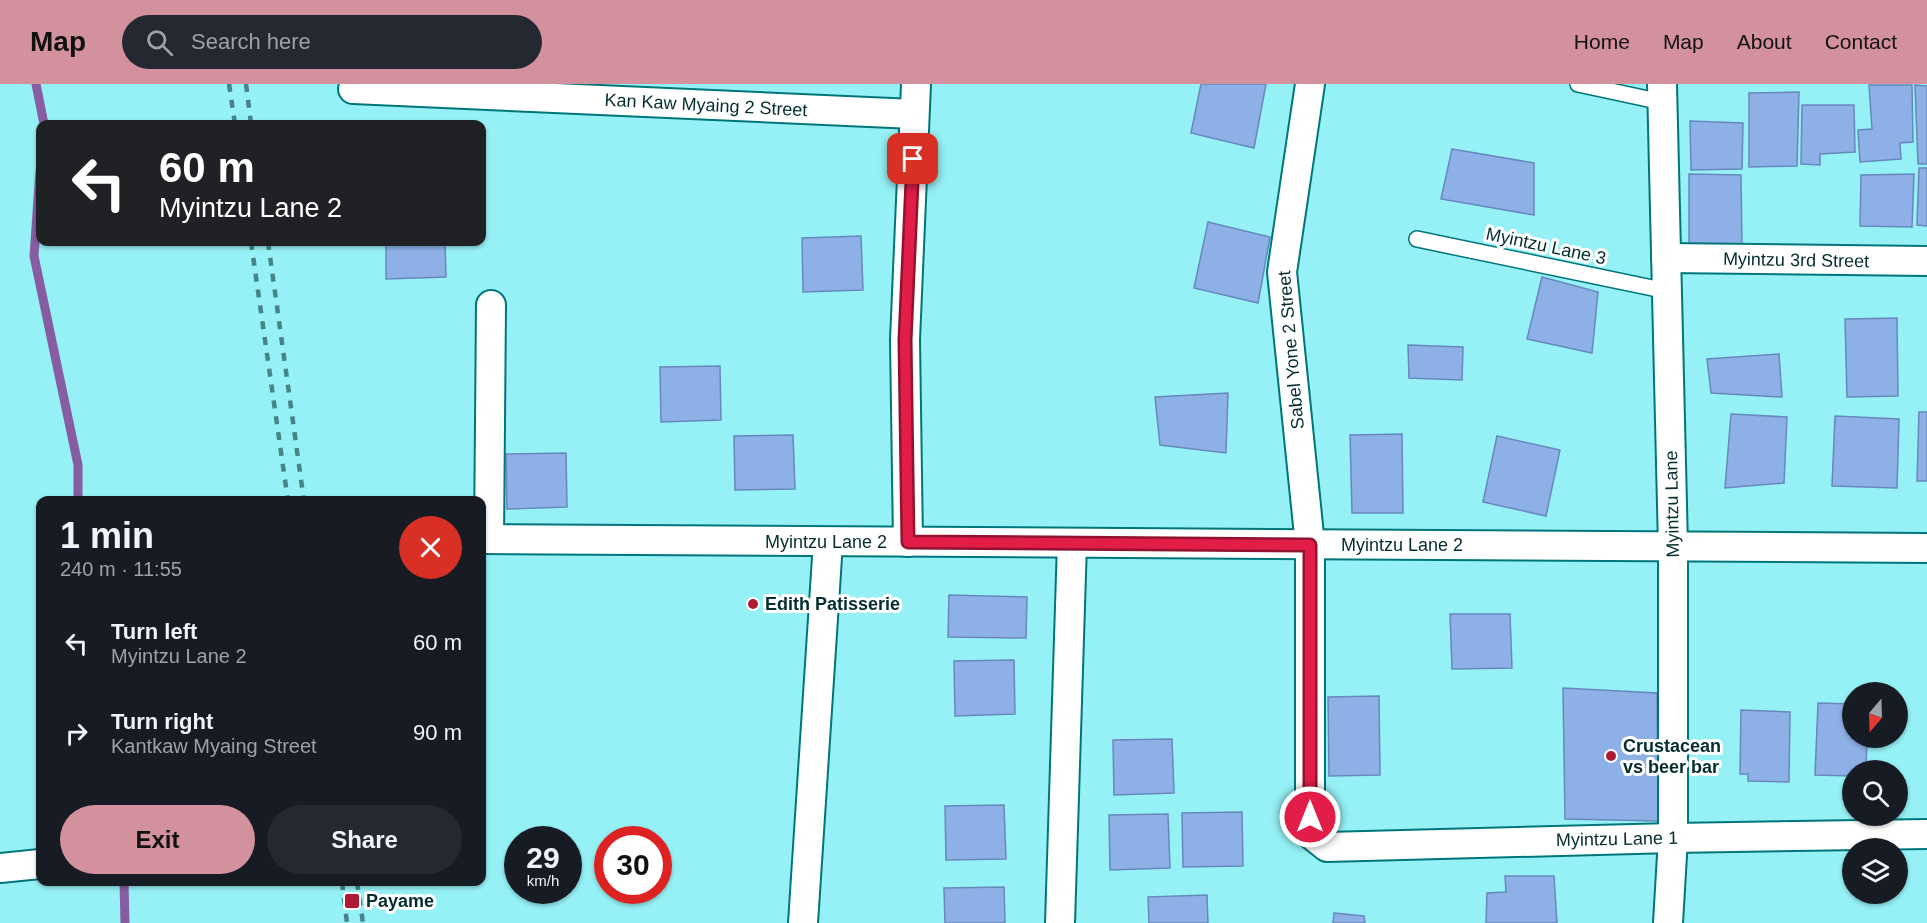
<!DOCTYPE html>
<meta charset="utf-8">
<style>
:root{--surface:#171b24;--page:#242831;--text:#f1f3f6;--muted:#9ea1a6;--accent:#d3919e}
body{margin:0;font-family:Arial,sans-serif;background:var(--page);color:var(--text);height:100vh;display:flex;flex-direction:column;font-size:22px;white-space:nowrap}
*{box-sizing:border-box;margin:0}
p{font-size:20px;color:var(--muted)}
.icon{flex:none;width:33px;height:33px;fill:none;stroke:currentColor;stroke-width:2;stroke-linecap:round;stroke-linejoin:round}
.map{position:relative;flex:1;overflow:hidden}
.drawer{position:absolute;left:36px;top:412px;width:450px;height:390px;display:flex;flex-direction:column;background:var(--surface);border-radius:12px;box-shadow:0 2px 4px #0004}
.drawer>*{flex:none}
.banner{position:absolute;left:36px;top:36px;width:450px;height:126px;border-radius:12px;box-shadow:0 2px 4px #0004;background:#202124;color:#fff;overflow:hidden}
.needle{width:39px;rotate:199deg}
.fabs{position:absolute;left:1842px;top:598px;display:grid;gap:12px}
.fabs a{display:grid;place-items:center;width:66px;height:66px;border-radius:50%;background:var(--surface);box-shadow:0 2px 4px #0004;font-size:30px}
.speed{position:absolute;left:504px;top:742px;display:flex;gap:12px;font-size:30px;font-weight:700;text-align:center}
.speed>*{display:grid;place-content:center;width:78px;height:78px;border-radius:50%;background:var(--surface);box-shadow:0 2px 4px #0004;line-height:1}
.speed small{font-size:15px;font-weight:400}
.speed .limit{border:9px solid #d22;background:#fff;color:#111}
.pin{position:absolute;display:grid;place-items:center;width:51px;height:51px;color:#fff;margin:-26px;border-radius:12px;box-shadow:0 3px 9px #0006}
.me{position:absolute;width:66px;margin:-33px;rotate:0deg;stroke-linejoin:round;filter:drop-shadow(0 0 4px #0008)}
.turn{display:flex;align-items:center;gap:21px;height:126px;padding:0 24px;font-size:27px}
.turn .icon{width:78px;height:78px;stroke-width:2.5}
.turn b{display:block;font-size:42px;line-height:51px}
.round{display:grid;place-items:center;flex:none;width:63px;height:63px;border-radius:32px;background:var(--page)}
.overview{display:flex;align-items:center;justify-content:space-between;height:102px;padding:0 24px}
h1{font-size:36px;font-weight:700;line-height:45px}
.action{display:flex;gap:12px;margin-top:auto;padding:12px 24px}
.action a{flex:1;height:69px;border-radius:36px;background:var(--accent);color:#111;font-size:24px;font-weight:700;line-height:69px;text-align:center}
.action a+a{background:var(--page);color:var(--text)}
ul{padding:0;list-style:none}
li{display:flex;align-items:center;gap:18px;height:90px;padding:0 24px}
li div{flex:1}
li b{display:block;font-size:22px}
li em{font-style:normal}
header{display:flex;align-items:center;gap:36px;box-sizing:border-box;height:84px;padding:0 30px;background:var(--accent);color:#111}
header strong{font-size:28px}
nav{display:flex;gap:33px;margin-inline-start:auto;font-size:21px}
.search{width:420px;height:54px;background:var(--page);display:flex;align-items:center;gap:15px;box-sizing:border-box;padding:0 21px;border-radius:33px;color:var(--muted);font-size:22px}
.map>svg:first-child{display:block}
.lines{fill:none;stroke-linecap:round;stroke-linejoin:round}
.stream{stroke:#875da2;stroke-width:9}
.building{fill:#8db0e6;stroke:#6788bc;stroke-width:1.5}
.service-casing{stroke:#00767a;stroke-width:18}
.minor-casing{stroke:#00767a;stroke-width:32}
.service{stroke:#fff;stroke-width:15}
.minor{stroke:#fff;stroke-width:28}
.rail{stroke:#458588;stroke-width:4.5;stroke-dasharray:8 8;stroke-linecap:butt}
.route-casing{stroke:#92132f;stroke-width:15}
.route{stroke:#e11d48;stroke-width:10}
.poi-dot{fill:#ae1933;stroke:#fff;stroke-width:2}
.labels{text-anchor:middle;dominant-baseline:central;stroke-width:6;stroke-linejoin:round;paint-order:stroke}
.street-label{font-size:18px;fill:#032d2f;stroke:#fff}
.poi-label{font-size:18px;font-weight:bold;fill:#032d2f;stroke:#fff;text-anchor:start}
</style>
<header>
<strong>Map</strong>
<div class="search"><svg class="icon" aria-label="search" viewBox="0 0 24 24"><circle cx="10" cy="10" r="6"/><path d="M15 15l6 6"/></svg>Search here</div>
<nav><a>Home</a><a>Map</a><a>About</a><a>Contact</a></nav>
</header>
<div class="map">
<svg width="1927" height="839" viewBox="0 0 1927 839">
<rect width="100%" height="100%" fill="#95f1f5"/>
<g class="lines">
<g class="stream">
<polyline points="36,0 44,40"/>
<polyline points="40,87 34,172 78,381 78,417"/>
<polyline points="124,798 125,839"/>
</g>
</g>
<g class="building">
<polygon points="1201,0 1266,0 1254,64 1191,49"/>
<polygon points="1869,1 1912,1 1913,58 1900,59 1901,75 1860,78 1858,46 1872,45"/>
<polygon points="1915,1 1927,2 1927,80 1918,80"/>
<polygon points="1799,8 1797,82 1749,83 1749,9"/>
<polygon points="1802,21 1854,21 1855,68 1820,70 1820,81 1801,80"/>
<polygon points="1690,37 1743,39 1742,85 1691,86"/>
<polygon points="1452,65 1534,79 1534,131 1441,115"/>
<polygon points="1919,84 1927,84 1927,142 1917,141"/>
<polygon points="1689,90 1741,91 1742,164 1689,164"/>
<polygon points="1914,90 1912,143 1860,142 1861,91"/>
<polygon points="1208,138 1270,153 1258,219 1194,204"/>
<polygon points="861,152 863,206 803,208 802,154"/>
<polygon points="386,158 445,158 446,193 386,195"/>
<polygon points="1542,193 1598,208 1592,269 1527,255"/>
<polygon points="1897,234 1898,312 1847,313 1845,235"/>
<polygon points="1408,261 1463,263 1462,296 1409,294"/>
<polygon points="1779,270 1782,313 1711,309 1707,275"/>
<polygon points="720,282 721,336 661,338 660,283"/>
<polygon points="1228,309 1226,369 1160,361 1155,313"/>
<polygon points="1919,328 1927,328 1927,397 1917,397"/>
<polygon points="1731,330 1787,333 1784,399 1725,404"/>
<polygon points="1835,332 1899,335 1897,404 1832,402"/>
<polygon points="1402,350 1403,429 1352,429 1350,351"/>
<polygon points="793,351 795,405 735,406 734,352"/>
<polygon points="1497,352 1560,366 1546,432 1483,418"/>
<polygon points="566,369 567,423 507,425 506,370"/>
<polygon points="949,511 1027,513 1026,554 948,553"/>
<polygon points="1450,530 1510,530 1512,584 1452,585"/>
<polygon points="1014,576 1015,630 955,632 954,577"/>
<polygon points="1563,604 1657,609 1658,737 1565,735"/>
<polygon points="1379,612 1380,691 1329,692 1328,613"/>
<polygon points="1818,619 1852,620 1852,654 1867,654 1866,687 1852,687 1852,692 1815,691"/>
<polygon points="1741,626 1790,628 1789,698 1748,697 1748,690 1740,690"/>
<polygon points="1172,655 1174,709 1114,711 1113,656"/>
<polygon points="1004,721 1006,775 946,776 945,722"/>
<polygon points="1242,728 1243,782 1183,783 1182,729"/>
<polygon points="1168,730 1170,784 1110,786 1109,731"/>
<polygon points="1505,792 1554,792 1557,839 1486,839 1487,809 1506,808"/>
<polygon points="1004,803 1005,839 945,839 944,804"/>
<polygon points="1207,811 1208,839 1149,839 1148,813"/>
<polygon points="1334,829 1364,832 1365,839 1333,839"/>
</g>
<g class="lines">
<defs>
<g id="service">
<polyline points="1578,0 1662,18"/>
<polyline points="1417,155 1667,207"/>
</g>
<g id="minor">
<polyline points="1310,0 1282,188 1310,461 1310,733 1312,751 1327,763 1673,754 1927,750"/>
<polyline points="1662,0 1673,463 1673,754 1668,839"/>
<polyline points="353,5 914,30"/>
<polyline points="1666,174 1927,177"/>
<polyline points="482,455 1927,464"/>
<polyline points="489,455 491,221"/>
<polyline points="908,458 905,256 916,0"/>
<polyline points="0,784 40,780"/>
<polyline points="803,839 828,458"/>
<polyline points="1060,839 1072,459"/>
</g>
</defs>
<use href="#service" class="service-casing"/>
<use href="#minor" class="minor-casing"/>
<use href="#service" class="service"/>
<use href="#minor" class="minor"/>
<g class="rail">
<polyline points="229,0 235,40"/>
<polyline points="246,0 251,40"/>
<polyline points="251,158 288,417"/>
<polyline points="268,158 304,417"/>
<polyline points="342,798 347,839"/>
<polyline points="357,798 363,839"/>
</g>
</g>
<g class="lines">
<defs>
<polyline id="route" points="913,75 905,256 908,458 1310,461 1310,733"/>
</defs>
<use href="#route" class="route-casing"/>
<use href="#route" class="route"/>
</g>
<g class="poi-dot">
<circle cx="753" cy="520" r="6"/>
<circle cx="1611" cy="672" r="6"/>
<rect x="344" y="809" width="16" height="16" rx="3"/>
</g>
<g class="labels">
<g class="street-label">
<text transform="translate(706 21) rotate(3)">Kan Kaw Myaing 2 Street</text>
<text transform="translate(1546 162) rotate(12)">Myintzu Lane 3</text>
<text transform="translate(1796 176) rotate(1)">Myintzu 3rd Street</text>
<text transform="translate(1291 266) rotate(-95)">Sabel Yone 2 Street</text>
<text transform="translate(1672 420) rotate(-91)">Myintzu Lane</text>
<text x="826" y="458">Myintzu Lane 2</text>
<text x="1402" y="461">Myintzu Lane 2</text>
<text transform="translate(1617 755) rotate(-1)">Myintzu Lane 1</text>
</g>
<g class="poi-label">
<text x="765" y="520">Edith Patisserie</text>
<text x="1623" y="662">Crustacean<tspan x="1623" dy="21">vs beer bar</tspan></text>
<text x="366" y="817">Payame</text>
</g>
</g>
</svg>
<div class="fabs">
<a><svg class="needle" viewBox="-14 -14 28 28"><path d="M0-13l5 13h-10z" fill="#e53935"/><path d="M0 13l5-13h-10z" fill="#9ea1a6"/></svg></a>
<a><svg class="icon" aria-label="search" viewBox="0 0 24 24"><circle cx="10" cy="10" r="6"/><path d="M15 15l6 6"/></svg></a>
<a><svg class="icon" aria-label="layers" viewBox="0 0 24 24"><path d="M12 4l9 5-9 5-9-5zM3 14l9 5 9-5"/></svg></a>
</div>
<div class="speed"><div>29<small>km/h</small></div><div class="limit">30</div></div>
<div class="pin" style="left:913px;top:75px;background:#d93025"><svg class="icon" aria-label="arrive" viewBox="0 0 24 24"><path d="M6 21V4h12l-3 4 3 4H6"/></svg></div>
<svg class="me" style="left:1310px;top:733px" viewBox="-20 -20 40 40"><circle r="17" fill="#e11d48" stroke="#fff" stroke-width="3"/><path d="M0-11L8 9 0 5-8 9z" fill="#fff"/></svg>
<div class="banner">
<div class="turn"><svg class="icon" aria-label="left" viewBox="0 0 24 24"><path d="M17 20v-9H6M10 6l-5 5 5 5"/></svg><div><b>60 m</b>Myintzu Lane 2</div></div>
</div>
<section class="drawer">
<div class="overview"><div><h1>1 min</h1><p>240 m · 11:55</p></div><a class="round" style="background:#d93025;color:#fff"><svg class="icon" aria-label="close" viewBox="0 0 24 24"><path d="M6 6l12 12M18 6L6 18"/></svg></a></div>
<ul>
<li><svg class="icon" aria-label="left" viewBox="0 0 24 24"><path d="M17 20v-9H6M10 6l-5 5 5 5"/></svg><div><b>Turn left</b><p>Myintzu Lane 2</p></div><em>60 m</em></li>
<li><svg class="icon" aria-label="right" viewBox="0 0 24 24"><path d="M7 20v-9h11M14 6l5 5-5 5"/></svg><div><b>Turn right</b><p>Kantkaw Myaing Street</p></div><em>90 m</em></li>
</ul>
<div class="action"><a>Exit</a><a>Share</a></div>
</section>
</div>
